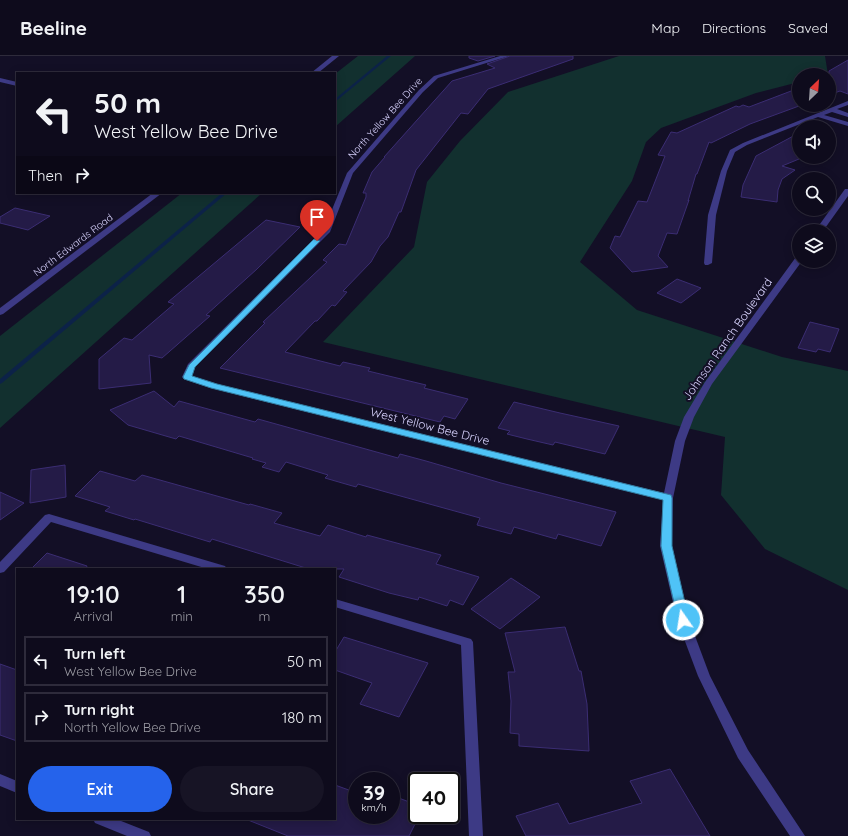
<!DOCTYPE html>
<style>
:root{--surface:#0e0b1c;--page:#171425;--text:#f1f3f6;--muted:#9b9ba3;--line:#2e2b3b;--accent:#2563eb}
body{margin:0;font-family:Quicksand,sans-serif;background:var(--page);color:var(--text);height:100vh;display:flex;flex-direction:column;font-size:15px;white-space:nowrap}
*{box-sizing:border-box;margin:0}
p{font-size:13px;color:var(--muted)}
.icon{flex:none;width:22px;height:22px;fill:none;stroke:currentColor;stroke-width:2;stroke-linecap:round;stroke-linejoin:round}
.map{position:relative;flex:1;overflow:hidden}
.panel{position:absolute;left:16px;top:512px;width:320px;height:252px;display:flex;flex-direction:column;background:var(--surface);border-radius:0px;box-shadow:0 2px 10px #0003,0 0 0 1px var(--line)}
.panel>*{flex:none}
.hud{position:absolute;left:16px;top:16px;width:320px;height:122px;border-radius:0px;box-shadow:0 2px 10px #0003,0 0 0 1px var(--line);background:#0e0b1c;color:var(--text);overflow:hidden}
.needle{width:26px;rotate:25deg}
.tools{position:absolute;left:792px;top:12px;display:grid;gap:8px}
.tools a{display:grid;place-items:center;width:44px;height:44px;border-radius:50%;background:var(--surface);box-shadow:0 2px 10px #0003,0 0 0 1px var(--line);font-size:20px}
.speed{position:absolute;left:348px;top:716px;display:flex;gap:8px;font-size:20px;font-weight:700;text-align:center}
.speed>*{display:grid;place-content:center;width:52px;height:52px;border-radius:50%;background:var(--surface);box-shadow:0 2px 10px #0003,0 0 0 1px var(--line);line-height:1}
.speed small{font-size:10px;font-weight:400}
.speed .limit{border:2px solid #111;border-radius:6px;background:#fff;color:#111}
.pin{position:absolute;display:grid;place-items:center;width:34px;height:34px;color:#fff;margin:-41px -17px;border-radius:50% 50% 50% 0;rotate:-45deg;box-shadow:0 0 4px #0007}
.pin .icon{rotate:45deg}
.me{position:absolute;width:44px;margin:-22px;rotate:347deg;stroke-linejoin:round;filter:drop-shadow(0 0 3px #0008)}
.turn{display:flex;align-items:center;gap:14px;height:84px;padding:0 12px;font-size:18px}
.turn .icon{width:52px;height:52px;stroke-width:2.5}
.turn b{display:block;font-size:28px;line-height:34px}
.then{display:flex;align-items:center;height:38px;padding:0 12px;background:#0003;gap:8px;font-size:15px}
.eta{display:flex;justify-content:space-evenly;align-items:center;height:68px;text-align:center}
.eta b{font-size:24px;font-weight:600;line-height:28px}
.action{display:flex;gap:8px;margin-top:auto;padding:8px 12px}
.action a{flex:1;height:46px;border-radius:24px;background:var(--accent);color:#fff;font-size:16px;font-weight:600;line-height:46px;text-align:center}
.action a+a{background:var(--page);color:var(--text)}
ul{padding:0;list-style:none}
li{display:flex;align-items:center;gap:12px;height:50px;margin:0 8px 6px;padding:0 4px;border:2px solid var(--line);border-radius:0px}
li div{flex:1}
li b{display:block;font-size:15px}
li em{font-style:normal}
header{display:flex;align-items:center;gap:24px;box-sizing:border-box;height:56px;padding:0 20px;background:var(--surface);border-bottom:1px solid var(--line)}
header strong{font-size:19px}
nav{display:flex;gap:22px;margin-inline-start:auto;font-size:14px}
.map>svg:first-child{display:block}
.green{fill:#12302f}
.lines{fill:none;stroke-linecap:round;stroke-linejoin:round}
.stream{fill:#0c2248;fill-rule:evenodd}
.building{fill:#241b47;stroke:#3b2d73}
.minor{fill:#3d3a85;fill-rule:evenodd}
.route{fill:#4fc3f7;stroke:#337fa1}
.labels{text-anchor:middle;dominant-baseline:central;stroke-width:4;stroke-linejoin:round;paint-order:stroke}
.far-street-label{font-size:10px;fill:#d9d4ff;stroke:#130f26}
.street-label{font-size:12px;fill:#d9d4ff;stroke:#130f26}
</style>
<header>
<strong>Beeline</strong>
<nav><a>Map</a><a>Directions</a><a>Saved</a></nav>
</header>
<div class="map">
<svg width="848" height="780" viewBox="0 0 848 780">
<rect width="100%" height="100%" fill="#130f26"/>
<g class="green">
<polygon points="358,0 415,0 335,71 335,18"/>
<polygon points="619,0 825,0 828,19 799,19 799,26 756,37 661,72 646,86 632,125 580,206 637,254 782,301 848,315 848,534 765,493 721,439 725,381 323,286 414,191 427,126 460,85 508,36"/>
<polygon points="182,137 262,137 0,372 0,280"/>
</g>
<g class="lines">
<g class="stream">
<polygon points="387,0 391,0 335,46 335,43"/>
<polygon points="222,137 227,137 2,327 0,328 0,323"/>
</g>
</g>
<g class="building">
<polygon points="469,0 495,0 478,5 469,2"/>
<polygon points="510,0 573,0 573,3 488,33 468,58 461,57 416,114 401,156 399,156 388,181 380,190 371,206 343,235 347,236 335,250 332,249 317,265 315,265 285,296 340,310 343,306 370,312 368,315 426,329 424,332 468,343 455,363 444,360 440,366 220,312 265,267 263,266 327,206 323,204 339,188 346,189 366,141 366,137 363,137 372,116 385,101 384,101 452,25 495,12 487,8"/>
<polygon points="848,4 848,38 840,35 829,39 829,15"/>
<polygon points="799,32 799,50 750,68 711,87 709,86 697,118 696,118 688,145 689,144 677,178 667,177 658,200 668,211 632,216 610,192 615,180 620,181 638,145 647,146 665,100 658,99 671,76 677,77 736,50 739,51 743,49 749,51"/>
<polygon points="799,77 799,103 782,110 795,114 782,123 778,134 777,146 741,141 743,129 756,100"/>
<polygon points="15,152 50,160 28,174 0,167 0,161"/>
<polygon points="266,164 300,171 257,213 206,259 210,260 162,302 149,299 151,327 99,333 99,303 124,282 132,284 174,248 168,246"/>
<polygon points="677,223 701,232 681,247 657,237"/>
<polygon points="810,266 839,273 830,296 818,293 816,296 798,292"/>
<polygon points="154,335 174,351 179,345 255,366 258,363 398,402 400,398 426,405 501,427 616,456 601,490 558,478 556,483 514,471 511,478 477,469 480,462 386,436 358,428 356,431 325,422 328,419 286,406 279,416 262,411 266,407 252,403 253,402 179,380 176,383 128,369 110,354"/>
<polygon points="514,346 560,357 619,370 605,398 555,386 553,389 527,383 507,378 510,375 498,372"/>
<polygon points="65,409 66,441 30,447 31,414"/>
<polygon points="100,415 135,425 142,419 249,449 250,448 282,457 274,467 320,480 328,469 366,481 367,479 441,499 436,508 479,521 463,549 450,544 447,550 419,541 418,544 389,537 339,521 344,513 309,513 212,483 210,486 135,463 134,464 105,455 110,451 75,440"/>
<polygon points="0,436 24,447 0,464"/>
<polygon points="47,497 87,510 86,513 31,513"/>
<polygon points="511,522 540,541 500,573 471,553"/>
<polygon points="565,571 579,615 581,615 587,648 589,695 519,690 519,678 510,677 511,645 508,616 515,616 505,577"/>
<polygon points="344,581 428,607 399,661 360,648 372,627 335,614 335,596"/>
<polygon points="0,608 17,614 17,685 0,679"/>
<polygon points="670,713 710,780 526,780 516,760 558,747 569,768 642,747 630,725"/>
<polygon points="335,729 357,737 357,759 391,759 391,739 417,749 417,764 409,780 288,780 248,764 335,763"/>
</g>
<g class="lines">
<g class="minor">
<polygon points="332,0 339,0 318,17 311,17"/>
<polygon points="500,0 509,0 438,22 423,36 353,117 330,176 195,311 192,320 217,328 664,437 675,385 684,361 705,326 796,201 799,201 799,205 802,205 712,328 694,361 685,385 673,442 672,490 689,564 710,620 748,694 805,780 790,780 738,702 698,620 677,564 660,490 663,444 211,332 184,323 182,321 188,308 324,173 347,117 419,34 434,20"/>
<polygon points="0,22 17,26 17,30 0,26"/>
<polygon points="848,45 848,49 837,53 848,57 848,61 832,56 824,59 848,66 848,70 818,61 747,89 735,96 727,115 716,159 712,207 708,209 705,209 704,207 708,159 721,115 730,94 743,87"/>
<polygon points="845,133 848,133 848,140 823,175 815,175"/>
<polygon points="153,137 162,137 3,258 0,259 0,252"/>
<polygon points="49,458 225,510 227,513 208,513 51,466 4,516 0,517 0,506 45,459"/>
<polygon points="335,543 471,583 473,586 483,780 469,780 461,589 335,551"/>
<polygon points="0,718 17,725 17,737 0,730"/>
<polygon points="93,763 116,763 149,776 151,780 127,780 95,767"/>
</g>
</g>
<polygon class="route" points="314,183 320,185 195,311 192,320 217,328 671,439 672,442 672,490 689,564 687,567 679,567 678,564 661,490 663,444 211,332 184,323 183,321 189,309"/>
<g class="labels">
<g class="far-street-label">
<text transform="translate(385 62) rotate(-48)">North Yellow Bee Drive</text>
<text transform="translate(73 189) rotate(-37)">North Edwards Road</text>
</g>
<g class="street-label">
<text transform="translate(727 283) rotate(-55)">Johnson Ranch Boulevard</text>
<text transform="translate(430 370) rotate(14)">West Yellow Bee Drive</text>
</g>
</g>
</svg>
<div class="tools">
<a><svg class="needle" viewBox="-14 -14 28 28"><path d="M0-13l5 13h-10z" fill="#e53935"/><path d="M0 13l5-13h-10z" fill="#9b9ba3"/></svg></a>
<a><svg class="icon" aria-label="sound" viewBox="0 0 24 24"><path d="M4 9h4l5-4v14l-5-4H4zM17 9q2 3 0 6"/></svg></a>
<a><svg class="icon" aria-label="search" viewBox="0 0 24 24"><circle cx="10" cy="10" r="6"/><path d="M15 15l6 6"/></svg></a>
<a><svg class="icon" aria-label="layers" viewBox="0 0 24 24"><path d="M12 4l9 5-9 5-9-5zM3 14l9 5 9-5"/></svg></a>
</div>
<div class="speed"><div>39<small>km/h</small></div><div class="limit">40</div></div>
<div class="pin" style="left:317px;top:185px;background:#d93025"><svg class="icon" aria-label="arrive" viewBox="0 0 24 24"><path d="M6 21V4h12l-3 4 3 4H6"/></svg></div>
<svg class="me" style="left:683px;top:564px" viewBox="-20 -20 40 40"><circle r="17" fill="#4fc3f7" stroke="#fff" stroke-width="3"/><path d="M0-11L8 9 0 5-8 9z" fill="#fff"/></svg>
<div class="hud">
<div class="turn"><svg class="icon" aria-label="left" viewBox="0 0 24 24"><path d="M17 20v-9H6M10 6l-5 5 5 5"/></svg><div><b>50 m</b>West Yellow Bee Drive</div></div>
<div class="then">Then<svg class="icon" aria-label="right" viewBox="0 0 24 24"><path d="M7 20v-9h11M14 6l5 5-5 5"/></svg></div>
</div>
<section class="panel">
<div class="eta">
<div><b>19:10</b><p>Arrival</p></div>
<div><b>1</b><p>min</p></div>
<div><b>350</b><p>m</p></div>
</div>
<ul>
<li><svg class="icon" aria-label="left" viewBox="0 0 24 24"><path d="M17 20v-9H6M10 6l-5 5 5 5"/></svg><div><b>Turn left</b><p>West Yellow Bee Drive</p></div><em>50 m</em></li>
<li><svg class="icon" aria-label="right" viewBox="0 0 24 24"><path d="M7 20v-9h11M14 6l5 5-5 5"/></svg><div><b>Turn right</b><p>North Yellow Bee Drive</p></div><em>180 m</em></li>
</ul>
<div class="action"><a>Exit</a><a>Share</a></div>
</section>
</div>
